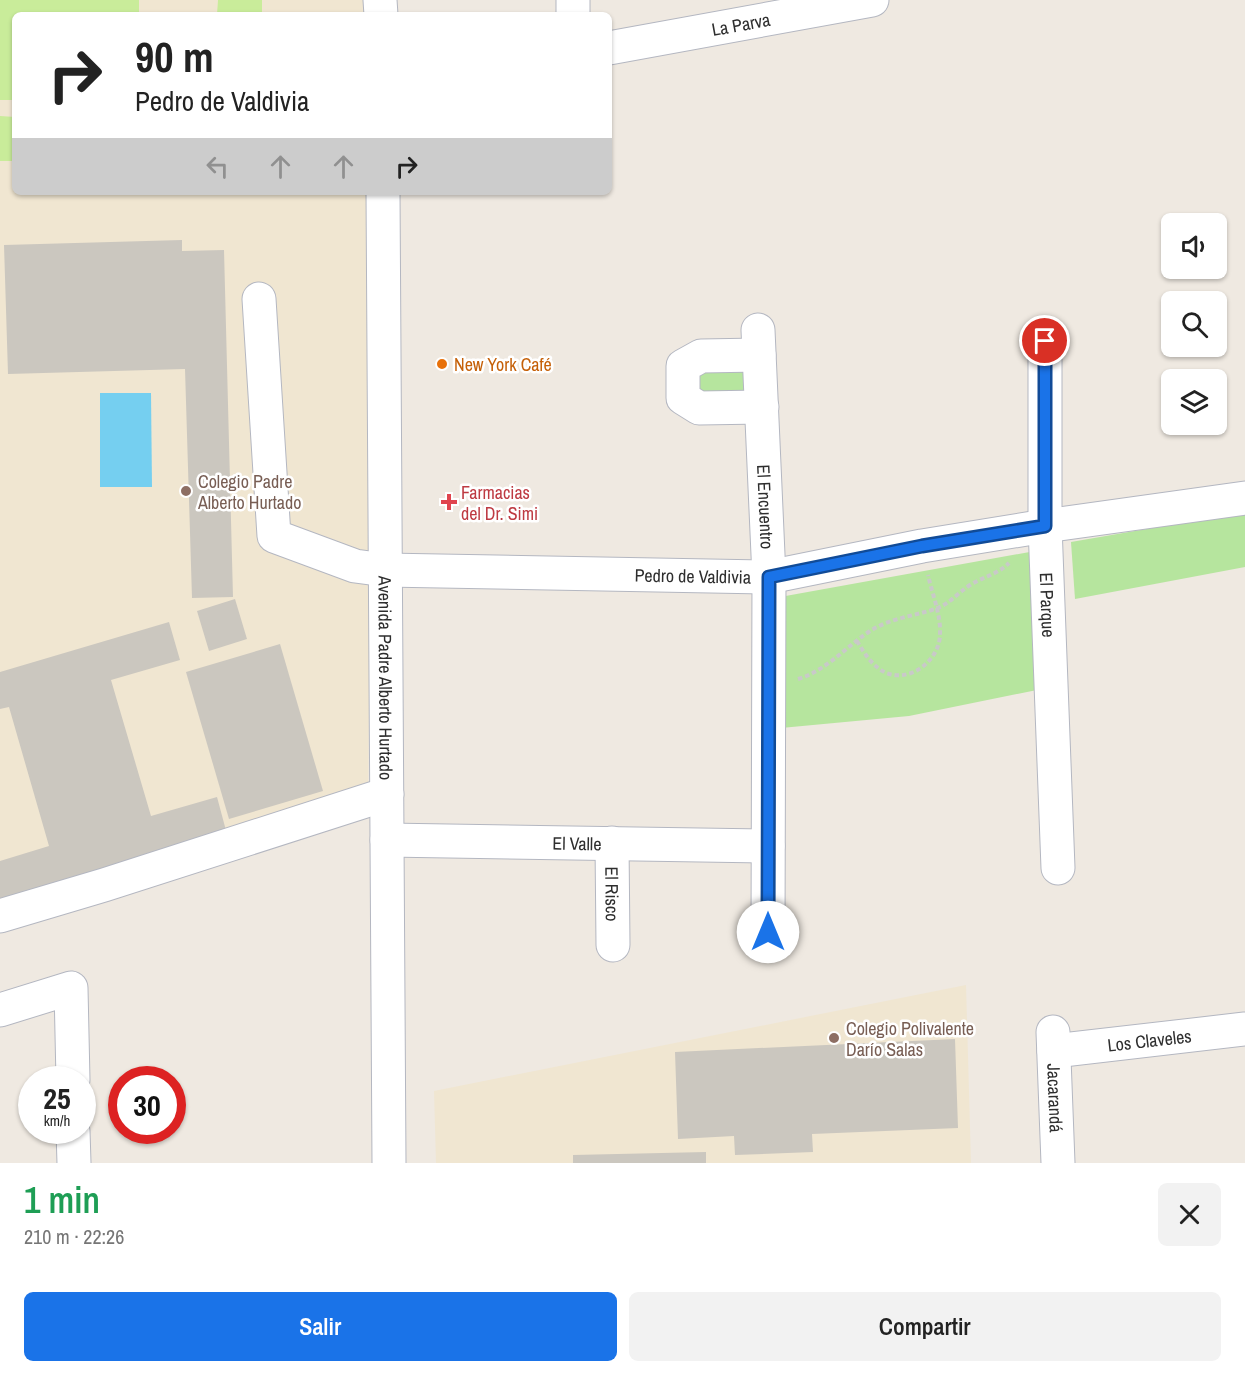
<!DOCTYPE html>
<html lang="es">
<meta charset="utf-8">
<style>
:root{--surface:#fff;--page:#f2f2f2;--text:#222;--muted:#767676;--accent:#1a73e8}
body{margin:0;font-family:"Archivo Narrow",sans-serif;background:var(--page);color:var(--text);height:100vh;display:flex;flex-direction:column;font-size:22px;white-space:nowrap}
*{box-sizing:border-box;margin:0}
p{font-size:20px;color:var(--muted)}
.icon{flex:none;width:33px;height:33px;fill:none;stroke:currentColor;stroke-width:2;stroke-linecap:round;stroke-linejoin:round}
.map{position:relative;height:1163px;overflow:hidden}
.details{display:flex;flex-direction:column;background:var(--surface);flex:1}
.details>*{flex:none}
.guide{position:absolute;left:12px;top:12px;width:600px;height:183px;border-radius:9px;box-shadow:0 2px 4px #0004;background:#fff;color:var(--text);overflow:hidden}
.fabs{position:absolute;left:1161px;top:213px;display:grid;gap:12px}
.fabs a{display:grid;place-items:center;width:66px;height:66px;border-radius:9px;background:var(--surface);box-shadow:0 2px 4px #0004;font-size:30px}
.speed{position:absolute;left:18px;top:1066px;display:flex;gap:12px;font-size:30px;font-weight:700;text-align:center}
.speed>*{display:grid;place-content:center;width:78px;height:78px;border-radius:50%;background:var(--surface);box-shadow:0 2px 4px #0004;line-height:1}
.speed small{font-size:15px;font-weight:400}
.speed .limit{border:9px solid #d22;background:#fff;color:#111}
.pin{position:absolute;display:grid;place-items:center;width:51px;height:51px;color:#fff;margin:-26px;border:3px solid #fff;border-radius:50%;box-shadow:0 2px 6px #0007}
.me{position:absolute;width:66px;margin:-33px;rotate:0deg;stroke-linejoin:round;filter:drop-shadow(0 0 4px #0008)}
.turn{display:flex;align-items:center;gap:21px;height:126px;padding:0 24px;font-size:27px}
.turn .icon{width:78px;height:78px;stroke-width:2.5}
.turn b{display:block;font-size:42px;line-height:51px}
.lanes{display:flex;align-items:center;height:57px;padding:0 24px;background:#0003;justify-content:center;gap:30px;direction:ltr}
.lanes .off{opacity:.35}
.round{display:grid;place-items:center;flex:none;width:63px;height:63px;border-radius:9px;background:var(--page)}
.headline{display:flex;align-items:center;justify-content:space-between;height:102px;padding:0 24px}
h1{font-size:36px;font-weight:600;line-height:45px;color:#1e9e55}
.action{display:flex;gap:12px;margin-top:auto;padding:12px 24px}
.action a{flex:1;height:69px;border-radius:9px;background:var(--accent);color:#fff;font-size:24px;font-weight:600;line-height:69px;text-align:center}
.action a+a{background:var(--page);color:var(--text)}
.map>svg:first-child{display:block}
.education{fill:#f0e6d1}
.green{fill:#b6e59e}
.pitch{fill:#c9ec9a}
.water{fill:#75cff0}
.building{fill:#cbc7bf}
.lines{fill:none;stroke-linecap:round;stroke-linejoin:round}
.minor-casing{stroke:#b4b7c1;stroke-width:35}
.path{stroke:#c9c9c9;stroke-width:4;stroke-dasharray:4.5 3;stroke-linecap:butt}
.minor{stroke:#fff;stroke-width:33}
.route-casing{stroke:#114b97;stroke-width:15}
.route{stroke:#1a73e8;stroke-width:10}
.food-dot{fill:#e8710a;stroke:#fff;stroke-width:2}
.education-dot{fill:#8d6e63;stroke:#fff;stroke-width:2}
.health-dot{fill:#e0444e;stroke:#fff;stroke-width:2}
.labels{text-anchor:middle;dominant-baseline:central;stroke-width:5;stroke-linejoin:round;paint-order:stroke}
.street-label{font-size:18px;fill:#2e2e2e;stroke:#fff}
.food-label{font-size:18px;fill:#c56008;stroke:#fff;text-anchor:start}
.education-label{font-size:18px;fill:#785e54;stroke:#fff;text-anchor:start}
.health-label{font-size:18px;fill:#be3a42;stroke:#fff;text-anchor:start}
</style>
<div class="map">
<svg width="1245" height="1163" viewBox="0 0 1245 1163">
<rect width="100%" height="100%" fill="#efe9e1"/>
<g class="education">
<polygon points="0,0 364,0 364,15 15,15 15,192 368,192 372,396 368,812 0,923"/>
<polygon points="966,985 971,1163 436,1163 434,1091"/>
</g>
<g class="green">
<polygon points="697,371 749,371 749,396 696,396"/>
<polygon points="1245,512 1245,567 1075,599 1071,542"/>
<polygon points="1035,551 1037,690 909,716 781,728 780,597"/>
</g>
<g class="pitch">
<polygon points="0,0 139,0 139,15 15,15 15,100 0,100"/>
<polygon points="218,0 262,0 262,15 217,15"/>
<polygon points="0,116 15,117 15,161 0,161"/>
</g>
<polygon class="water" points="100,393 151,393 152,487 100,487"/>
<g class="building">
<polygon points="182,240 182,251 224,250 233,597 192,598 185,369 8,374 4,245"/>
<polygon points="235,599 247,639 209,651 197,611"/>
<polygon points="169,622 180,660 111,680 151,816 217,797 228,838 0,905 0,861 49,846 9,707 0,709 0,672"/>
<polygon points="280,644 323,791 229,819 186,672"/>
<polygon points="955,1039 958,1128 812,1134 813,1152 735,1155 734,1136 678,1139 675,1052"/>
<polygon points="706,1152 706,1163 573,1163 573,1155"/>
</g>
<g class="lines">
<defs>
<g id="minor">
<polyline points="380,0 381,15"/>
<polyline points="573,0 573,15"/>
<path id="s1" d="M 609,48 L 872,0"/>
<path id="s2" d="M 383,192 L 389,1163"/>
<path id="s3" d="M 259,299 L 274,536 L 355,566 L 385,570 L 769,577 L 922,546 L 1045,526 L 1245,498"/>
<path id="s4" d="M 758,330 L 769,577 L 768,932"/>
<path id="s5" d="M 1045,341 L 1045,526 L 1058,868"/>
<polyline points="759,355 701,356 683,366 683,398 699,408 762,407"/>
<path id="s6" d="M 387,840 L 768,846"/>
<path id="s7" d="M 612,843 L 613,945"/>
<polyline points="0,916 104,885 387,794"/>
<polyline points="0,1010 71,988 73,1080"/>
<path id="s8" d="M 1053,1032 L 1058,1163"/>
<path id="s9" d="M 1054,1051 L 1245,1029"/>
<polyline points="73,1131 74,1163"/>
</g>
</defs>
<use href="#minor" class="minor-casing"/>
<g class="path">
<path d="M 857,641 C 864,653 874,669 889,674 C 913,681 940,659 940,634 C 941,615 932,593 928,575"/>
<path d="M 798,679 C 825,671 844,649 867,633 C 887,619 909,617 932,610 C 949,605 955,595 970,585 C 983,577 998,574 1009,563"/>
</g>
<use href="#minor" class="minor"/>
</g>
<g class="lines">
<defs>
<polyline id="route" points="768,932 769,577 922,546 1045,526 1045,341"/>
</defs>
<use href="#route" class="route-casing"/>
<use href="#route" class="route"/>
</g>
<circle class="food-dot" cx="442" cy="364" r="6"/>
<g class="education-dot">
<circle cx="186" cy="491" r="6"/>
<circle cx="834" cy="1038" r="6"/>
</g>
<path class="health-dot" d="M446 493h6v6h6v6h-6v6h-6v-6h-6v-6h6z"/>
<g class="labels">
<g class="street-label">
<text stroke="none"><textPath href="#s1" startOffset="134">La Parva</textPath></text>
<text stroke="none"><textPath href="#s4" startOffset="177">El Encuentro</textPath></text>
<text stroke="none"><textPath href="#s3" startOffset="662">Pedro de Valdivia</textPath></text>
<text stroke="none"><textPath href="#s5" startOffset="264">El Parque</textPath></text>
<text stroke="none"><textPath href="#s2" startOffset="486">Avenida Padre Alberto Hurtado</textPath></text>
<text stroke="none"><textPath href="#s6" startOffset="190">El Valle</textPath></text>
<text stroke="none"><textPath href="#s7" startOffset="51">El Risco</textPath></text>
<text stroke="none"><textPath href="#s9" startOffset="96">Los Claveles</textPath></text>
<text stroke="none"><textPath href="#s8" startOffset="66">Jacarandá</textPath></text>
</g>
<g class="food-label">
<text x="454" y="364">New York Café</text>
</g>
<g class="education-label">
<text x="198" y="481">Colegio Padre<tspan x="198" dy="21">Alberto Hurtado</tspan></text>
<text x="846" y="1028">Colegio Polivalente<tspan x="846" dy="21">Darío Salas</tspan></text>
</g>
<g class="health-label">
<text x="461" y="492">Farmacias<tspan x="461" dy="21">del Dr. Simi</tspan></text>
</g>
</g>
</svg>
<div class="fabs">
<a><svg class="icon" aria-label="sound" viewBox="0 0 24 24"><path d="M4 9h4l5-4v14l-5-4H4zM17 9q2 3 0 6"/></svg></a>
<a><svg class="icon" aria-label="search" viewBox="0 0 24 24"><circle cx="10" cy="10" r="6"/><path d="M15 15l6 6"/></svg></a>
<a><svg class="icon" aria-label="layers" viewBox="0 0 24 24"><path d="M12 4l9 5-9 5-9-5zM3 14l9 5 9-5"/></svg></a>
</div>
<div class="speed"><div>25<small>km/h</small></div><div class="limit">30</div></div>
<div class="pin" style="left:1045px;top:341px;background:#d93025"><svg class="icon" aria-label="arrive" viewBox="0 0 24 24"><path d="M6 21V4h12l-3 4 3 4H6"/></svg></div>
<svg class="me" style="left:768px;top:932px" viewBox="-20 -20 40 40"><circle r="19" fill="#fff"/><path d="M0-13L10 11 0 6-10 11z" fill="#1a73e8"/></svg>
<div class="guide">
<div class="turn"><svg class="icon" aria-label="right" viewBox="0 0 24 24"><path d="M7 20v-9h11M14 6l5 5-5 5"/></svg><div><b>90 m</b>Pedro de Valdivia</div></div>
<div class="lanes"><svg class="icon off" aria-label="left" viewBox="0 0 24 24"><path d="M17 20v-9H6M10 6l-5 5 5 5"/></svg><svg class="icon off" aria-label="ahead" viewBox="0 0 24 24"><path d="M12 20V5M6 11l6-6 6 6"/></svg><svg class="icon off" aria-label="ahead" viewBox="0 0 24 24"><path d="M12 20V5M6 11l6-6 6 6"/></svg><svg class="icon" aria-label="right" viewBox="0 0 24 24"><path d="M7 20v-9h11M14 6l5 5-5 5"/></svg></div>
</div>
</div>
<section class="details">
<div class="headline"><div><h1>1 min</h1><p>210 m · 22:26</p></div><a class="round"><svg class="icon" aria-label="close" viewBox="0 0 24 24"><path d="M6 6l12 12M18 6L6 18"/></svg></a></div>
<div class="action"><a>Salir</a><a>Compartir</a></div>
</section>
